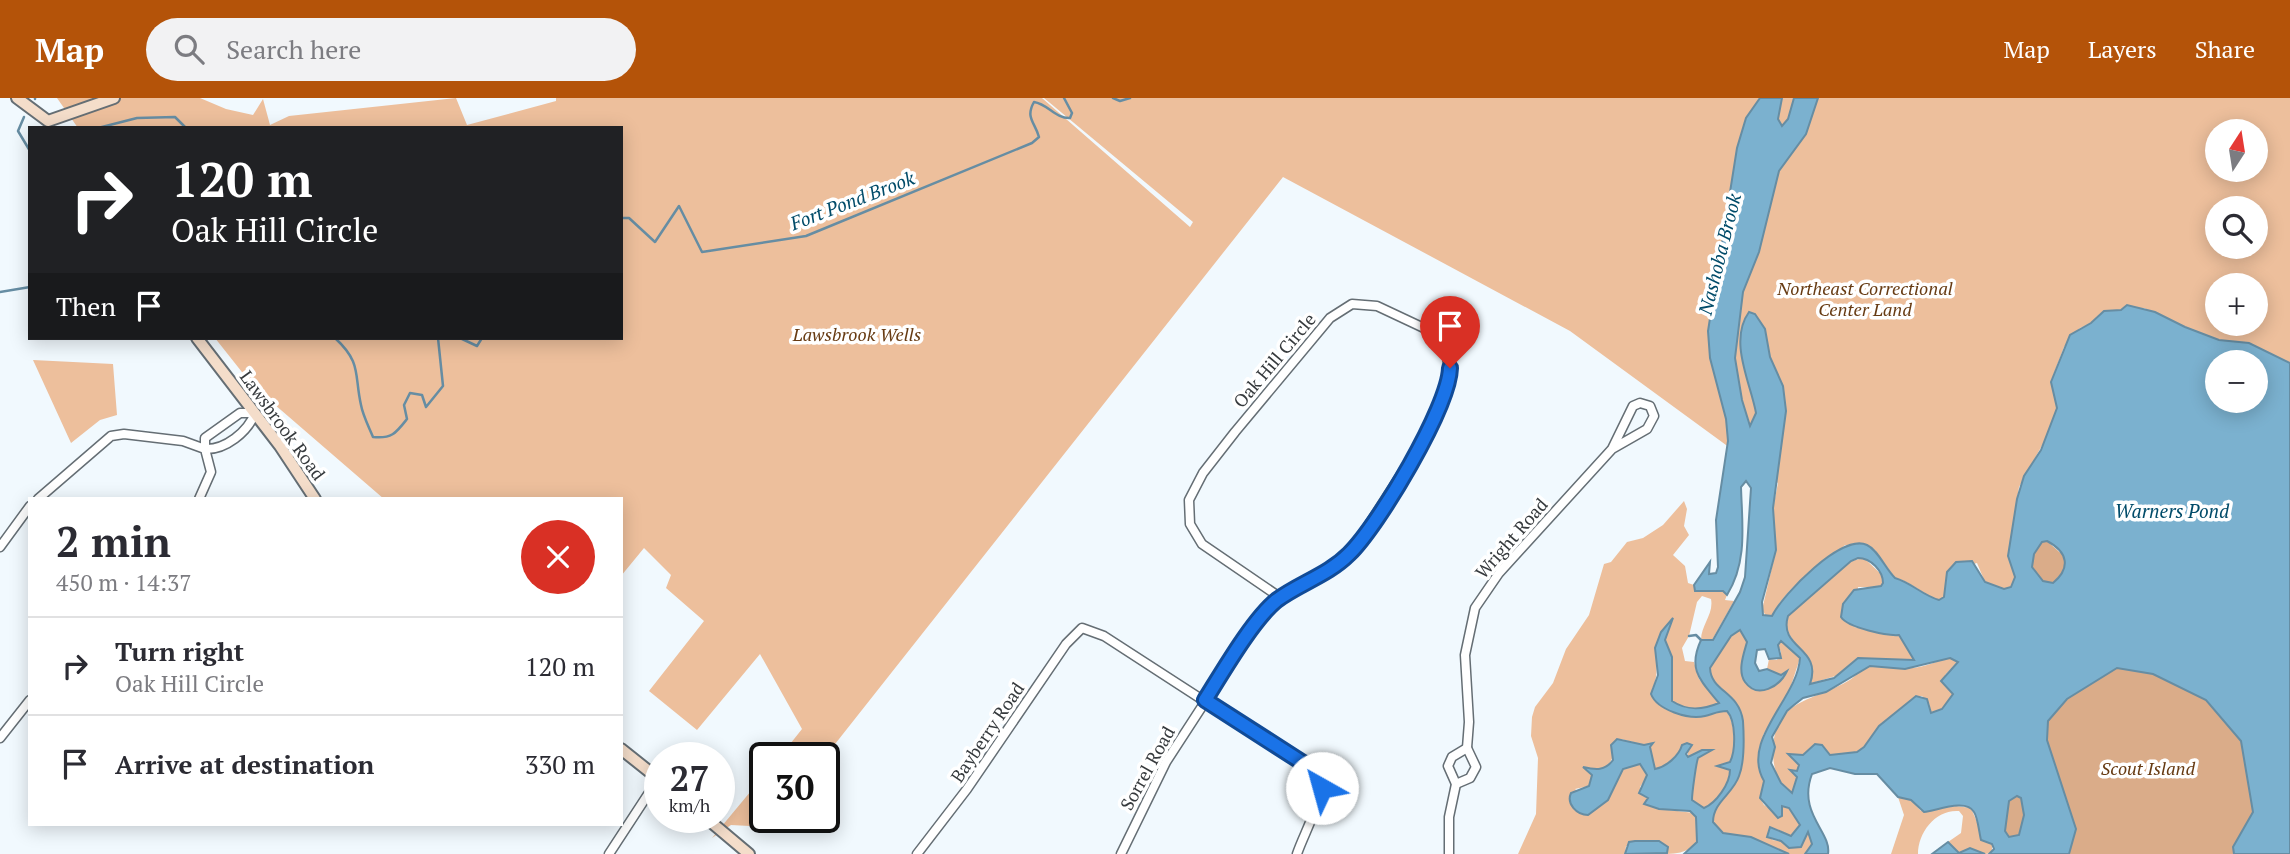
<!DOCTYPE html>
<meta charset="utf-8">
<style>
:root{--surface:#fff;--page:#f2f2f3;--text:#2b2b33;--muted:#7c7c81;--line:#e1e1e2;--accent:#b45309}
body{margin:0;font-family:"PT Serif",serif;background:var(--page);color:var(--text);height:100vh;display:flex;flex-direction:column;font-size:26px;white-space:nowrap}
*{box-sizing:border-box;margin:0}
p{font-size:23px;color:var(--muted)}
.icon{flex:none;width:38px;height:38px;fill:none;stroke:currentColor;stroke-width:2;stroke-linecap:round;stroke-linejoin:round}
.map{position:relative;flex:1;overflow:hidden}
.side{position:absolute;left:28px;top:399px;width:595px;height:329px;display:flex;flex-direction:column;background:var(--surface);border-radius:0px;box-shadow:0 4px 18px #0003}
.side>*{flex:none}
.banner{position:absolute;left:28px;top:28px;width:595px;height:214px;border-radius:0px;box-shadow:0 4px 18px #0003;background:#202124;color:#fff;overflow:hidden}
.needle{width:46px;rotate:12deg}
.tools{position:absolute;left:2205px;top:21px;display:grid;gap:14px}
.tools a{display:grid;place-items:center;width:63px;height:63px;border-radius:50%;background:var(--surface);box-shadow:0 4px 18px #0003;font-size:35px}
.speed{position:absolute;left:644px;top:644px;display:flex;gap:14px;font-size:35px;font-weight:700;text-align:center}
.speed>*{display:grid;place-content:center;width:91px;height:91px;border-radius:50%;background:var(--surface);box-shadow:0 4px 18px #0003;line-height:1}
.speed small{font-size:18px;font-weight:400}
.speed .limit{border:4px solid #111;border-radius:10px;background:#fff;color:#111}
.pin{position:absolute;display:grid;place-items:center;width:60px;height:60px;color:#fff;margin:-72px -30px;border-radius:50% 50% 50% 0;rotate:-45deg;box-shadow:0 0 7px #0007}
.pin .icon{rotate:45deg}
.me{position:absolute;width:77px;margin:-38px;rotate:322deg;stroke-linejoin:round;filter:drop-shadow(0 0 5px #0008)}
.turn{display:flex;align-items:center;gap:24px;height:147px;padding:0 28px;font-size:32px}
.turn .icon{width:91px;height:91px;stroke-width:2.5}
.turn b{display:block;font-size:49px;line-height:60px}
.then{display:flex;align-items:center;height:66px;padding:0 28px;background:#0003;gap:14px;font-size:26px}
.round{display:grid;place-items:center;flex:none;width:74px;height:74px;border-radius:37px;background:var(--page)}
.summary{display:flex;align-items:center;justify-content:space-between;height:119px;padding:0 28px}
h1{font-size:42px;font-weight:800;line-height:52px}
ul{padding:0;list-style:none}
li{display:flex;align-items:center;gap:21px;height:98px;padding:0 28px;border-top:2px solid var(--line)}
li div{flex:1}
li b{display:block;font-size:26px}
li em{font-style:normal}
header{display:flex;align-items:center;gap:42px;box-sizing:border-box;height:98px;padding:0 35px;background:var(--accent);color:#fff}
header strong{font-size:33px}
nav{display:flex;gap:38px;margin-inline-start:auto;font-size:24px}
.search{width:490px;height:63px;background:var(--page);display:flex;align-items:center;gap:18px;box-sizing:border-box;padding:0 24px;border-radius:38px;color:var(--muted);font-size:26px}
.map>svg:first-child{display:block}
.green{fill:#edbf9c;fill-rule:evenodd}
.forest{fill:#daac89}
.water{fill:#7bb1cf;stroke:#668da3;stroke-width:2;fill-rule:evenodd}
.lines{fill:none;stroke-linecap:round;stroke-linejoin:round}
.stream{stroke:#668da3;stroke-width:2.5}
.street-casing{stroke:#656e74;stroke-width:11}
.secondary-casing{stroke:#656e74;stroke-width:14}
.street{stroke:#fff;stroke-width:8}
.secondary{stroke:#f4ddca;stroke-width:10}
.route-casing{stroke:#114b97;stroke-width:18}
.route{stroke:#1a73e8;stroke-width:12}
.labels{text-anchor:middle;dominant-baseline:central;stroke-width:7;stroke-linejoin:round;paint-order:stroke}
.park-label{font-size:18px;font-style:italic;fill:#673b13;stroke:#fff}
.street-label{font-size:18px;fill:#363a3d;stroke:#fff}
.water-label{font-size:19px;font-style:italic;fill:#004b69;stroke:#fff}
</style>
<header>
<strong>Map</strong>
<div class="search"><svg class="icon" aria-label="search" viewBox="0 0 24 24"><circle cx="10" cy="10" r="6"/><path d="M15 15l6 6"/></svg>Search here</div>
<nav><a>Map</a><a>Layers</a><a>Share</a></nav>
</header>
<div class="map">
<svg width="2290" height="756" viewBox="0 0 2290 756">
<rect width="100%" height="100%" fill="#f1f9fe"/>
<g class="green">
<path d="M 57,0 L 200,0 L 226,11 L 253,17 L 263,1 L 270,27 L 289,18 L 456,0 L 467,27 L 556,3 L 556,0 L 1042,0 L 1190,129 L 1193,124 L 1044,0 L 2290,0 L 2290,265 L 2249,245 L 2220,242 L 2190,232 L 2144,210 L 2104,213 L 2091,225 L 2080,230 L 2064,249 L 2051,283 L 2057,310 L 2050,333 L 2019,389 L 2008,458 L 2015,479 L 2011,489 L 2004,491 L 1985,484 L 1977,465 L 1947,474 L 1944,499 L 1939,502 C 1922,496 1912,484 1895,480 L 1875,452 L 1845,447 C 1820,474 1792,479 1772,518 L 1767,519 L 1762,512 L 1776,452 L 1773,410 L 1778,385 L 1570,233 L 1283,79 L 824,660 L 779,660 L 802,631 L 760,556 L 697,632 L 649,593 L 704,523 L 666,490 L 671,477 L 644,450 L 621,478 L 621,401 L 384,401 L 253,288 L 215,240 L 621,240 L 621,30 L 78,30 ZM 2217,33 L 2256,33 L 2256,72 L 2217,72 ZM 2217,110 L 2256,110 L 2256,149 L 2217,149 ZM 2217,187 L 2256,187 L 2256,226 L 2217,226 Z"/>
<polygon points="33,262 113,266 117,317 100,322 71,345"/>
<path d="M 1684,403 L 1687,411 L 1684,428 L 1689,437 L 1673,457 L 1685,468 L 1688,485 L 1694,487 L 1695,493 L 1723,493 L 1727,497 L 1725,502 L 1734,503 L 1712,542 L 1701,542 C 1701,527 1714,516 1711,501 L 1702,498 L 1697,504 L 1689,538 L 1682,550 L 1685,563 L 1694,564 L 1699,581 L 1720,605 C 1702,612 1687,614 1672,603 L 1672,559 L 1665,542 L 1671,524 C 1646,540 1664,570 1652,591 L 1665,611 L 1682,615 L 1726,613 C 1734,621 1739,655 1730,664 C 1729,665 1720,668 1719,669 L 1730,672 C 1730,686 1716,705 1704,710 L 1692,702 C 1692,695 1696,666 1698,659 L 1709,653 L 1702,652 L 1688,659 L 1688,645 L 1665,668 L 1655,671 L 1650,648 L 1653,646 L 1644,647 L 1621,641 L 1608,669 L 1597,672 L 1585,670 L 1592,677 L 1589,688 L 1575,691 L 1598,708 L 1608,702 L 1623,670 L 1640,666 L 1648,677 L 1640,689 L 1648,700 L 1644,706 C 1659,712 1678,713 1694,715 C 1707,741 1694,756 1667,756 L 1668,749 L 1626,748 L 1625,756 L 1518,756 L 1536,716 L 1538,660 L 1531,638 L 1532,619 L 1535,609 L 1553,585 L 1566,551 L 1589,517 L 1604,466 L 1611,464 L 1627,444 L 1643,440 L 1663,427 Z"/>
<path d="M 1864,460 L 1882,477 L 1883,485 L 1881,489 L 1858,489 L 1854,529 L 1899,537 L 1915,562 L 1885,563 L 1809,586 C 1825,554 1779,548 1788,518 L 1851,463 Z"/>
<path d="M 1740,532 L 1747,544 L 1742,567 L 1745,584 L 1781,577 L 1774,577 L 1767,571 L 1769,561 L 1777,562 L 1781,554 L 1778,547 L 1781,543 L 1800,560 L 1787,600 L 1763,637 L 1761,677 L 1764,683 L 1760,700 L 1764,707 L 1782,718 L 1782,708 L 1789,710 L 1800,728 L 1791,738 L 1779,732 L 1772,742 L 1781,743 L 1789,750 L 1803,744 L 1803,738 L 1808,734 L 1812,746 L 1805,756 L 1789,756 L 1751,739 L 1723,735 L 1713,724 C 1713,704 1732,696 1739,678 C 1745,664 1744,639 1743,623 C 1739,593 1711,594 1710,570 L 1731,538 Z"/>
<path d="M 1950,560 L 1958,563 L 1945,577 L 1953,596 L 1942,611 L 1931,615 L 1929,605 L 1922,598 L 1912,601 L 1879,628 L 1869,645 L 1857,654 L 1830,658 L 1815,646 L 1803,657 L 1792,661 L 1799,667 L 1797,673 L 1791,672 L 1797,679 L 1792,695 C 1778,685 1773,671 1773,654 C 1773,601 1812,604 1848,583 C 1856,579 1860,570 1870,568 C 1884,565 1899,571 1913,570 C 1926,569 1938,562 1950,560 Z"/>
<polygon points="765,676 765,719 777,719 769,729 731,727 712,740"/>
<path d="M 1898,699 L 1911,702 L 1921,713 L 1956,708 L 1971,710 L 1985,743 L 1992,746 L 1992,755 L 1985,756 L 1970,750 L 1959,755 L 1948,744 L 1961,735 L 1963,718 L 1959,713 C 1936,711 1918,734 1918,756 L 1891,756 L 1904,717 Z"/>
</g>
<g class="forest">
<polygon points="2047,443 2065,459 2067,469 2053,485 2043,483 2032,469 2034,456 2042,444"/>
<polygon points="2117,570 2153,576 2206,602 2241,643 2253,714 2233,749 2234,756 2069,756 2076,731 2047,642 2048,623 2067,601"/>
<polygon points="2017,697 2021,700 2024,717 2019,737 2009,739 2005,734 2009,703"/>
</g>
<g class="water">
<path d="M 1760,0 L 1782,0 L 1778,21 L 1782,28 L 1788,21 L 1794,0 L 1818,0 L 1806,36 L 1779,73 L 1759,154 L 1743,194 L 1735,260 L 1742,302 L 1750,328 L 1756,315 C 1751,286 1728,243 1749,214 L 1755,216 L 1765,231 L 1770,259 L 1783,288 L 1786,313 L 1773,410 L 1776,452 L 1762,504 L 1763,517 L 1772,518 C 1783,496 1842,435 1867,447 C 1878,452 1885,470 1895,480 C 1912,485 1922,497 1939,502 L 1944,499 L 1947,474 L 1956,464 L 1972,463 L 1985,484 L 2004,491 L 2011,489 L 2015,479 L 2008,458 L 2017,401 L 2024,378 L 2041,352 L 2057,310 L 2051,284 L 2070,237 L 2091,225 L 2104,213 L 2121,212 L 2127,207 L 2155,214 L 2185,229 L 2219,242 L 2249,245 L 2290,265 L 2290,756 L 2234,756 L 2233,749 L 2253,714 L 2241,643 L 2206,602 L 2153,576 L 2117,570 L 2067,601 L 2048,623 L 2047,642 L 2076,731 L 2069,756 L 1989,756 L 1994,751 L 1992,746 L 1981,742 C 1979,734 1978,720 1974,714 C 1966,700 1936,713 1924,714 L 1911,702 L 1898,699 L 1877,676 L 1855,676 L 1830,670 L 1812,676 C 1797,716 1832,734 1828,756 L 1805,756 L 1812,746 L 1808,734 L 1801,749 L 1789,750 L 1781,743 L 1767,739 L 1770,729 L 1791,738 L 1800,727 L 1789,710 L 1782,708 L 1782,718 L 1778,720 L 1760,700 L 1764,683 C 1740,642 1798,600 1800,560 L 1781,543 L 1778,547 L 1781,560 L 1769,561 L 1765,551 L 1757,552 L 1755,565 L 1759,573 L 1767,571 L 1781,577 L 1787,573 C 1780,588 1758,602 1745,584 C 1737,573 1744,555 1747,544 L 1740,532 L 1731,538 L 1710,570 C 1711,594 1739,593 1743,623 C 1744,639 1745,663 1739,678 C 1733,696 1713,704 1713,724 L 1723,735 L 1751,739 L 1789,756 L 1684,756 L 1697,744 L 1696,719 L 1690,713 L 1659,711 L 1644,706 L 1648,700 L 1639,695 L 1647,677 L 1640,666 L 1623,671 L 1608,702 L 1588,717 C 1577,717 1566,706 1571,695 L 1589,688 L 1592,677 L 1583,669 C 1596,672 1605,673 1613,662 L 1611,647 L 1617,641 L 1644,647 L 1653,645 L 1650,649 L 1655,671 C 1666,669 1679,658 1682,647 L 1687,645 L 1692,647 L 1686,656 L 1688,659 L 1702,652 L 1712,652 L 1698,660 C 1696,666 1692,695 1692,702 L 1704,710 C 1716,705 1730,686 1730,672 L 1717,668 L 1730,664 C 1736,652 1736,623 1727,613 C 1718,613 1713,616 1705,618 C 1689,622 1657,612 1651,596 L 1658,577 L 1655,550 L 1661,534 L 1673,520 L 1665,542 L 1672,559 L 1672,603 C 1687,613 1702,612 1719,605 C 1701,583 1687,572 1701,542 L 1713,542 L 1740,494 L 1745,479 L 1751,390 L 1746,383 L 1741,389 C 1742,426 1748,463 1727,497 L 1723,493 L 1695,493 L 1694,487 L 1710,464 L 1709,476 L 1716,475 L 1718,469 L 1716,422 L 1728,343 L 1726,321 L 1710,260 L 1708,233 L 1737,50 L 1746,20 ZM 2217,264 L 2256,264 L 2256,303 L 2217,303 ZM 2047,443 C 2068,454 2071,470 2053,485 L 2043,483 L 2032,469 L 2034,456 L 2042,444 ZM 1858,460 C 1871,460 1883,473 1883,485 L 1881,488 L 1854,492 L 1843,506 L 1841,519 C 1848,530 1888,538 1899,537 L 1914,562 L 1858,560 L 1834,580 L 1810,586 C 1823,549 1778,551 1788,518 L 1851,463 ZM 1950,560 L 1958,564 L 1941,583 L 1953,596 L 1942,611 L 1931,615 L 1927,601 L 1916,598 L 1879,628 L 1864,649 L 1857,654 L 1830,657 L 1822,647 L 1815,646 L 1803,657 L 1788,656 L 1799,667 L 1797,673 L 1790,672 L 1797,679 L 1792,695 L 1781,685 L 1771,665 L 1775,649 L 1772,639 L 1787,613 L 1794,607 L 1803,600 L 1826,594 L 1870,568 L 1905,571 ZM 2017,698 L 2021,700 L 2024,717 L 2019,737 L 2009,739 L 2005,733 L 2009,703 Z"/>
<polygon points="1635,743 1659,743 1668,749 1667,755 1625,756 1629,744"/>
<polygon points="1948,744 1959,755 1970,750 1985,756 1932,756"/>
</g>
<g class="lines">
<g class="stream">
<polyline points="35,0 35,1"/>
<polyline points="1113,0 1120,3 1130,0"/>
<polyline points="24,19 18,33 30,53"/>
<polyline points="98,30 137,20 175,19 186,30"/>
<path d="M 621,120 L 629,120 L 655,144 L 679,108 L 702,154 L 806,138 L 1032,45 L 1039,39 C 1035,24 1025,20 1034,4 C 1048,6 1056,21 1070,20 L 1072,15 L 1064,0"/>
<polyline points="0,194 30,189"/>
<path d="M 335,240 C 362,265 354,276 361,307 C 363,318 369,329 373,339 C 392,341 396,335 407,321 L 404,307 L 410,295 L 422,297 L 426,309 L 443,288 L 438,240"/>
<polyline points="460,240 477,248 482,240"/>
<polyline points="1689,538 1696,537 1701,542"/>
</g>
<defs>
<g id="street">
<path d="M 240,315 L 255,315 C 248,334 225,352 205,351 L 205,340 Z"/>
<polyline points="38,401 111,338 124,336 183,343 205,351 211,374 199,401"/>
<polyline points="0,449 30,408"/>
<polyline points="0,640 30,602"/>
<polyline points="1456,686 1470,680 1476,669 1467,650 1469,624 1465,557 1475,510 1499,475 1612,351 1647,331 1654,318 1650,308 1640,305 1633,308 1612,351"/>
<polyline points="609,756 658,681"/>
<path d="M 917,756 L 967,691 L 1066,546 L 1082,530 L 1104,538 L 1320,678 C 1327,695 1303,737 1297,756"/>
<polyline points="1121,756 1166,664 1253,530 1276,503 1314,482 1350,456 1431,330 1450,280 1447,259 1441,245 1426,231 1377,208 1352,206 1330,220 1235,334 1203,375 1189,402 1190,426 1202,446 1281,500"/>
<polyline points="1449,756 1449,719 1456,686 1448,668 1452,659 1467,650"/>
</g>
<g id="secondary">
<polyline points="17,0 48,23 114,0"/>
<polyline points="197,240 280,348 315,401"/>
<polyline points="621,651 660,682"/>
<polyline points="705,719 749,756"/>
</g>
</defs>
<use href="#street" class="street-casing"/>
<use href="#secondary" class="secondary-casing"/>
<use href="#street" class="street"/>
<use href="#secondary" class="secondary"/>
</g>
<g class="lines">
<defs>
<path id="route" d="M 1322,690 L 1320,678 L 1314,672 L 1205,602 C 1222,575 1253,521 1277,502 C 1300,485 1328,477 1349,456 C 1378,428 1449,309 1450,270"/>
</defs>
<use href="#route" class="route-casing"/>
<use href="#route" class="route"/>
</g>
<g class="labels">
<g class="park-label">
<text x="1865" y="190">Northeast Correctional<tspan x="1865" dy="21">Center Land</tspan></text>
<text x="857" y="236">Lawsbrook Wells</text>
<text x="2148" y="670">Scout Island</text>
</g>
<g class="street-label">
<text transform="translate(1274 262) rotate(-50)">Oak Hill Circle</text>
<text transform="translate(283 327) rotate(54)">Lawsbrook Road</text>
<text transform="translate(1511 440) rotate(-49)">Wright Road</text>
<text transform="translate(987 634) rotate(-56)">Bayberry Road</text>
<text transform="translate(1147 670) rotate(-61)">Sorrel Road</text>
</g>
<g class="water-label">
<text transform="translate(852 102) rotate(-21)">Fort Pond Brook</text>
<text transform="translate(1719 156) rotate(-76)">Nashoba Brook</text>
<text x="2172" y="412">Warners Pond</text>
</g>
</g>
</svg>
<div class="tools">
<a><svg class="needle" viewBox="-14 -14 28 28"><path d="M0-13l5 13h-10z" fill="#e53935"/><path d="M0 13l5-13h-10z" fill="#7c7c81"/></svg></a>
<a><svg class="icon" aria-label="search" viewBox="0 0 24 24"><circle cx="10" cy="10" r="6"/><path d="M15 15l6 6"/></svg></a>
<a>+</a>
<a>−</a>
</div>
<div class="speed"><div>27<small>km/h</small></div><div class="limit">30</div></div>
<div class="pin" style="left:1450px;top:270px;background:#d93025"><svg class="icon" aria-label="arrive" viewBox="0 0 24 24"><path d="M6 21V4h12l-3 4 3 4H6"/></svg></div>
<svg class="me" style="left:1322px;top:690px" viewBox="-20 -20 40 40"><circle r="19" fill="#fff"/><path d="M0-13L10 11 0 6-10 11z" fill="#1a73e8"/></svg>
<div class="banner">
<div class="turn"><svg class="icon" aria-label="right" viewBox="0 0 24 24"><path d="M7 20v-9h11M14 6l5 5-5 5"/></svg><div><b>120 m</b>Oak Hill Circle</div></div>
<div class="then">Then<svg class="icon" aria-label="arrive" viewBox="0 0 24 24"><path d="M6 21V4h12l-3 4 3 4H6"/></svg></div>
</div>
<section class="side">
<div class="summary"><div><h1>2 min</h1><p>450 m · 14:37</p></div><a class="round" style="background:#d93025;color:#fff"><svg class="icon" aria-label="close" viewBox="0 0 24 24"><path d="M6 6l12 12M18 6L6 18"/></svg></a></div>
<ul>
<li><svg class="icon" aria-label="right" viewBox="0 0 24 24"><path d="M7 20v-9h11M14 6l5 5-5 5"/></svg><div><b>Turn right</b><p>Oak Hill Circle</p></div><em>120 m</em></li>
<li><svg class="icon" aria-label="arrive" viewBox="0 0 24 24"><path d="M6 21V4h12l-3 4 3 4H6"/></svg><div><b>Arrive at destination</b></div><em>330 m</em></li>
</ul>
</section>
</div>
